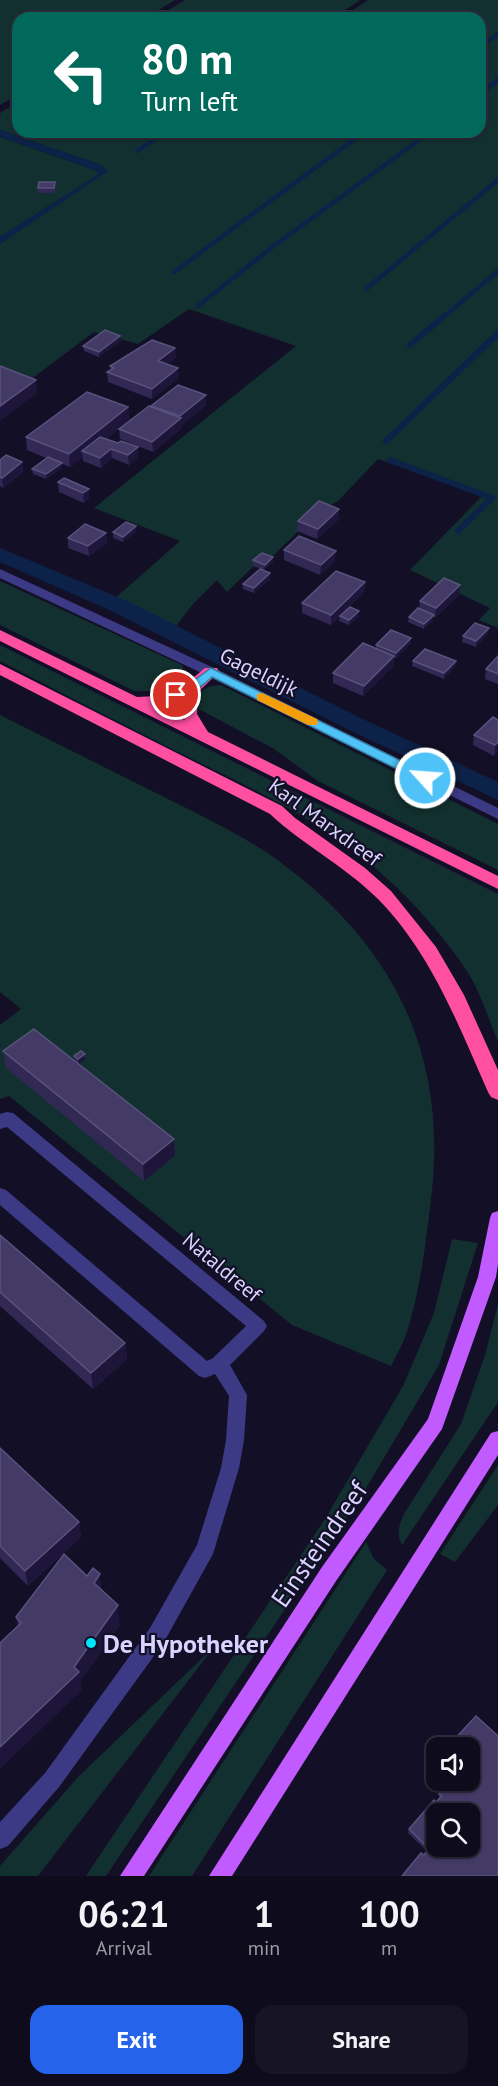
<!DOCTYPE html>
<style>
:root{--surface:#0e0b1c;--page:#171425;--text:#f1f3f6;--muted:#9b9ba3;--line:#2e2b3b;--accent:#2563eb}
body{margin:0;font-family:"PT Sans",sans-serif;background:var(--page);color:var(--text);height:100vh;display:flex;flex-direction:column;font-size:22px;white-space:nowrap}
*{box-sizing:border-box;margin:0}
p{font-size:20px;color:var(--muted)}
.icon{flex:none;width:33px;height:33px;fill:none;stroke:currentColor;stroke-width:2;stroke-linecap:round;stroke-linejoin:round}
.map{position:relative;height:1876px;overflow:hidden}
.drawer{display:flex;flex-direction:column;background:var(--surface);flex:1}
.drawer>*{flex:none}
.hud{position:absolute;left:12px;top:12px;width:474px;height:126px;border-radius:18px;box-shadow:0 2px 4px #0004,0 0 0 2px var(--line);background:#00695c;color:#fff;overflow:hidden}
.fabs{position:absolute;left:426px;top:1737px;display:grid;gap:12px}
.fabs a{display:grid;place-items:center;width:54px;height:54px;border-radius:12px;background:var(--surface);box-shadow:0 2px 4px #0004,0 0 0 2px var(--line);font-size:30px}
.pin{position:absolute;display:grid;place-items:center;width:51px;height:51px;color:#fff;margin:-26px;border:3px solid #fff;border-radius:50%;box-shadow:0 2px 6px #0007}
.me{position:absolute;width:66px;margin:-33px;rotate:296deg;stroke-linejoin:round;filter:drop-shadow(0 0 4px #0008)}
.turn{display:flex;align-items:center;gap:21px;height:126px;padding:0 30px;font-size:27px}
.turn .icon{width:78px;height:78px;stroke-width:2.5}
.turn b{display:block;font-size:42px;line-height:51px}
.eta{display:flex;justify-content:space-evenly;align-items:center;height:102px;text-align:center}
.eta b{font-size:36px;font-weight:700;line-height:42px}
.button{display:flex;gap:12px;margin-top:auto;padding:12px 30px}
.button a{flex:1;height:69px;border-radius:18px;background:var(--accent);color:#fff;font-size:24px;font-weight:700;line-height:69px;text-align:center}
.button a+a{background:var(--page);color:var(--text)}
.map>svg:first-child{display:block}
.green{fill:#12302f}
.water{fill:#0c2248}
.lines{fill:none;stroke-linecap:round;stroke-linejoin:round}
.stream-far1{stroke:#0c2248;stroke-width:4.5}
.stream{stroke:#0c2248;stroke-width:6}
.canal{fill:#0c2248;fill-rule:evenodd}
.minor{fill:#3d3a85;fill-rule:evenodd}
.major{fill:#c25bff;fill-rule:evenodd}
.highway{fill:#ff4fa3;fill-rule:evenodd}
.wall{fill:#312854}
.shaded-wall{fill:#1d163a}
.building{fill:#433a66;stroke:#5a527e;stroke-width:1.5;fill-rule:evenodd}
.route{fill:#4fc3f7;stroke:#337fa1;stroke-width:1.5}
.slow{fill:#f59e0b}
.poi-dot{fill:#00e5ff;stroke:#130f26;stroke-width:2}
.labels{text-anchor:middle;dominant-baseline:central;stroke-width:4.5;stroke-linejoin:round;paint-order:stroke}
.street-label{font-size:21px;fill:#d9d4ff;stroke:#130f26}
.near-street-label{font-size:26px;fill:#d9d4ff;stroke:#130f26}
.near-poi-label{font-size:26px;font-weight:bold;fill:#d9d4ff;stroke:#130f26;text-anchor:start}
</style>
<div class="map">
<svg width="498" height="1876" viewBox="0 0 498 1876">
<rect width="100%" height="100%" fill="#130f26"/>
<g class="green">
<polygon points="0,0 175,0 146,18 18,18 18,95 0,105"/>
<polygon points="185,0 360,0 333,18 155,18"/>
<polygon points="368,0 498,0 498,628 479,620 490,608 410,570 482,496 378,459 338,501 319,511 273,556 262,558 227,592 217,580 193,604 170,634 106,606 180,541 94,508 296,346 189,309 138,344 94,332 30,380 0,369 0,244 107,171 101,165 0,130 0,113 18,102 18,132 168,132 163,137 170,132 480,132 480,18 341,18"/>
<polygon points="0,137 95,170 99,174 0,237"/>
<polygon points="0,581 182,665 187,679 166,691 134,691 0,625"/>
<path d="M 0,645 L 498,894 L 498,1042 C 488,1018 480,990 465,968 C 428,914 377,863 323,829 C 276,799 227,776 178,752 C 119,722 59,692 0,661 Z"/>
<path d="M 221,685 L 498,824 L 498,870 L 318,781 L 274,749 L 195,707 C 195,690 206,686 221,685 Z"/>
<path d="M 0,715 C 54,742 108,769 162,796 C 204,817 247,837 284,865 C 394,947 446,1054 432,1190 C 427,1236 421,1285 408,1329 C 404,1342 397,1354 391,1366 L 292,1325 L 9,1096 L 0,1099 L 0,1025 L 21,1009 L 0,992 Z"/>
<polygon points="452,1239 478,1243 439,1365 365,1490 106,1876 86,1876 325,1519 403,1386 434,1313"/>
<path d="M 498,1304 L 498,1402 L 402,1545 C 396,1533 399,1525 404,1514 L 461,1424 L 485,1355 Z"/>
<polygon points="498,1465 498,1505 455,1562 440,1554"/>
<polygon points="366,1542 374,1559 387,1570 192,1876 149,1876"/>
<polygon points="214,1647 38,1876 0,1876 0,1866 79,1776"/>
</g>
<polygon class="water" points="0,130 101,165 108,171 0,244 0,237 99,174 95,170 0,137"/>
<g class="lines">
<g class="stream-far1">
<polyline points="480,47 498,34"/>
<polyline points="480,94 498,80"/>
<polyline points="137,151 165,132"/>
<polyline points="174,272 364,132"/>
<polyline points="366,289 498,180"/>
<polyline points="198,306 271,248 430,132"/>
<polyline points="440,320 498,271"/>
</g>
<g class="stream">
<polyline points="410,345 442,318"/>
<polyline points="386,441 498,333"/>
<polyline points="390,460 492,498 458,531"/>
</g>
<polygon class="canal" points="0,548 125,600 367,721 498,782 498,800 351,731 109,610 0,562"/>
<g class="minor">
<polygon points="0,569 216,669 498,808 498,819 206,675 0,578"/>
<polygon points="7,1112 13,1113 264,1321 267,1326 264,1331 230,1365 247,1395 244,1440 239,1468 213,1554 164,1642 59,1787 8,1846 0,1849 0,1822 45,1773 150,1628 197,1545 221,1468 226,1440 229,1396 215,1374 205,1378 199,1376 0,1205 0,1188 6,1190 207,1361 213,1358 246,1326 7,1127 0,1129 0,1114"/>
</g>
<g class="major">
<polygon points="498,1211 498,1264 496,1277 442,1429 336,1581 144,1876 120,1876 322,1567 428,1419 478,1277 490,1218 492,1213"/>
<polygon points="498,1431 498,1455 232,1876 209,1876 491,1433"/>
</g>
<g class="highway">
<path d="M 0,630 L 137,697 C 166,697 184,686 205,668 L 217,668 L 219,672 L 198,692 L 197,714 L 208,732 L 498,876 L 498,889 L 0,641 ZM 182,698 L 181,714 L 185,720 L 156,706 Z"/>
<path d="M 0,664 L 282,806 L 295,818 L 365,868 L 391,891 L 436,947 L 464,995 L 498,1070 L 498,1100 L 491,1097 L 488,1092 C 458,1024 431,953 378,899 C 345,866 303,845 270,814 L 0,675 Z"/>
</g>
</g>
<g class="wall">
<polygon points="55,182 56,187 54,193 38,193 38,188"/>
<polygon points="121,341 99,357 84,351 83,346"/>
<polygon points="176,358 167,364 179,378 152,399 108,382 107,372 111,370 110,366"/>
<polygon points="206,395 206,405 182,425 182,428 153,452 120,439 119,429 152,407 151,406"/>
<polygon points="128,407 129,421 106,439 138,457 129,465 112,458 101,468 83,461 83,457 70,467 62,464 62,468 46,479 33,474 32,469 46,458 27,450 26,437"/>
<polygon points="0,460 22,462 23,472 3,488 0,486"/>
<polygon points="58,482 89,489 89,499 84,503 59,492"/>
<polygon points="339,519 317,539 297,531 298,521"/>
<polygon points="113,532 136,532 123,542 113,538"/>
<polygon points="106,533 107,543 89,556 68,548 68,538"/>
<polygon points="284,550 335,561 320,575 284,560"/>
<polygon points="273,557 273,562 264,570 253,566 253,560"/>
<polygon points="270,573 270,579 254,593 243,589 243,584"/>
<polygon points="365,582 364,592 331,625 302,613 302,603"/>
<polygon points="459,595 435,618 433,617 433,620 424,629 408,622 409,617 419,609 420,601"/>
<polygon points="359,611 359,616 349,625 339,621 340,616"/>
<polygon points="488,633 476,647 462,642 463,636"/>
<polygon points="411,638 411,643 396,658 394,657 393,666 363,696 333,683 333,673 376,649 376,645"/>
<polygon points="498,656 498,684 485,679 486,669"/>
<polygon points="413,661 456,661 455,666 444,679 412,666"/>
<polygon points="498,720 498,751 494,756 473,745 474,735"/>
<polygon points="3,1051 75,1061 74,1056 85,1060 79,1064 174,1139 175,1156 144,1181 6,1068"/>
<polygon points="0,1235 125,1343 127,1359 93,1389 0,1306"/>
<polygon points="0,1448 79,1522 81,1537 28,1586 0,1558"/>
<polygon points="102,1590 120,1625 80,1681 82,1690 18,1626 16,1617"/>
<polygon points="498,1736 498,1876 424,1855 427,1851 408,1833 409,1829 439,1799 439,1794 470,1780 470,1748 450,1748 451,1743"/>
</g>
<g class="shaded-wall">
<polygon points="120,336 121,341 99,357 99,352"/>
<polygon points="175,348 176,358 158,371 158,361"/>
<polygon points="178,368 179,378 152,399 152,389"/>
<polygon points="36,380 37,393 0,421 0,406"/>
<polygon points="206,395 206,405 182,425 182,428 153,452 152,442 180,419 180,416"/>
<polygon points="128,407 129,421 88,453 82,451 83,457 70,467 69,454"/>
<polygon points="138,447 138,457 129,465 128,455"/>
<polygon points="111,449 112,458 101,468 100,458"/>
<polygon points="22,462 23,472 3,488 2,478"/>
<polygon points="62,463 62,468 46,479 46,474"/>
<polygon points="89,489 89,499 84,503 83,493"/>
<polygon points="339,509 339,519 317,539 318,529"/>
<polygon points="136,526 136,532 123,542 123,537"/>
<polygon points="106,533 107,543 89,556 88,546"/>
<polygon points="336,551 335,561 320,575 321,565"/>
<polygon points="273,557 273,562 264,570 265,565"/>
<polygon points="270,573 270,579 254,593 254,588"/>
<polygon points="365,582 364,592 331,625 331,615"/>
<polygon points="460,585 459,595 435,618 436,608"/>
<polygon points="359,611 359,616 349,625 349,620"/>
<polygon points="434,615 433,620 424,629 424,624"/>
<polygon points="489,628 488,633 476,647 476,641"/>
<polygon points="411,638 411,643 396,658 396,653"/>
<polygon points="394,656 393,666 363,696 364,686"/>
<polygon points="456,661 455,666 444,679 444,673"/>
<polygon points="498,742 498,751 494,756 495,745"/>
<polygon points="85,1054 85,1060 79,1064 78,1059"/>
<polygon points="174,1139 175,1156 144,1181 143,1164"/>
<polygon points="125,1343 127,1359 93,1389 91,1373"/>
<polygon points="79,1522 81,1537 28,1586 25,1571"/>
<polygon points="100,1574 102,1594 94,1583"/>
<polygon points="118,1605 120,1625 80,1681 82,1690 0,1769 0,1747 74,1667"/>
</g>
<g class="building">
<polygon points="39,182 55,182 54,188 38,188"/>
<polygon points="105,330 120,336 99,352 83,346"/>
<polygon points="152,340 175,348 158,361 178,368 152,389 107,372 114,368 110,366 115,363"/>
<polygon points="0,366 36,380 0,406"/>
<polygon points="178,385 206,395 180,416 151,406"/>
<polygon points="87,392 128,407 69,454 26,437"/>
<polygon points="149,406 181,418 152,442 119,429"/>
<polygon points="100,437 118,443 121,441 138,447 128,455 111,449 100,458 82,451"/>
<polygon points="6,455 22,462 2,478 0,477 0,460"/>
<polygon points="48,457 62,463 46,474 32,469"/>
<polygon points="64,478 89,489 83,493 58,482"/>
<polygon points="319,501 339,509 318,529 298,521"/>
<polygon points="126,522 136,526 123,537 113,532"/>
<polygon points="85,524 106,533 88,546 68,538"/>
<polygon points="299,536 336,551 321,565 284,550"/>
<polygon points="262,553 273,557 265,565 253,560"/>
<polygon points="260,569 270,573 254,588 243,584"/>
<polygon points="336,571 365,582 331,615 302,603"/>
<polygon points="444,578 460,585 436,608 420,601"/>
<polygon points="350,607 359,611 349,620 340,616"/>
<polygon points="418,608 434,615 424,624 409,617"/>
<polygon points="475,623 489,628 476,641 463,636"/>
<polygon points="391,630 411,638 396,653 376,645"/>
<polygon points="363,643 394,656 364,686 333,673"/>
<polygon points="425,649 456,661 444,673 413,661"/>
<polygon points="498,656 498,674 486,669"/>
<polygon points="493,717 498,720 498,742 495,745 474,735"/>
<polygon points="34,1029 174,1139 143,1164 3,1051"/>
<polygon points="81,1051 85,1054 78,1059 74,1056"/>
<polygon points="0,1235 125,1343 91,1373 0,1292"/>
<polygon points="0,1448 79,1522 25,1571 0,1546"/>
<polygon points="64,1554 87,1576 93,1568 100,1574 94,1583 118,1605 74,1667 79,1672 0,1747 0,1643 21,1623 16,1617"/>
<path d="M 476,1716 L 498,1736 L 498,1876 L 402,1876 L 421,1853 L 424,1855 L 429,1849 L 409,1829 L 434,1800 L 436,1802 L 442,1796 L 439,1794 L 451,1780 L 470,1780 L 470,1764 L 471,1762 L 470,1760 L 470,1748 L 456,1748 L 451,1743 ZM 436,1814 L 470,1814 L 470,1846 L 436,1846 Z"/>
</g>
<path class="route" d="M 211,668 L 430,775 L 431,778 L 425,782 L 421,781 L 212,677 C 200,687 188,700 171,697 L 171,692 L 185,687 Z"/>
<polygon class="slow" points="262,693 317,719 318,722 317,725 308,725 257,700 257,694"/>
<circle class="poi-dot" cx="91" cy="1643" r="6"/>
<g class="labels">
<g class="street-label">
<text transform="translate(259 672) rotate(26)">Gageldijk</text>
<text transform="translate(325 822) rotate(36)">Karl Marxdreef</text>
<text transform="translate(222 1267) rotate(40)">Nataldreef</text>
</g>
<g class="near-street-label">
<text transform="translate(319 1544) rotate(-55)">Einsteindreef</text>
</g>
<g class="near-poi-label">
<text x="103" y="1643">De Hypotheker</text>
</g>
</g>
</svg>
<div class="fabs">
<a><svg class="icon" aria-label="sound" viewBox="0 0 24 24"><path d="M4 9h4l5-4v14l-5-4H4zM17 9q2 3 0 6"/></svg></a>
<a><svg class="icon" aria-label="search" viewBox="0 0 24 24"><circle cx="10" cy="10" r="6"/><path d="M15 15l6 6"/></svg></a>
</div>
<div class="pin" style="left:176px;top:695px;background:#d93025"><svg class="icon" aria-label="arrive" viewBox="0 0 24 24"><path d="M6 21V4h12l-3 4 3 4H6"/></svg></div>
<svg class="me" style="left:425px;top:778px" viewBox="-20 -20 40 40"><circle r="17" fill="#4fc3f7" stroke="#fff" stroke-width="3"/><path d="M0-11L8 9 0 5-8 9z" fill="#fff"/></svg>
<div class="hud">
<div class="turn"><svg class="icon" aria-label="left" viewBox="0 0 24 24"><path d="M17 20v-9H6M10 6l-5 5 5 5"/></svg><div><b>80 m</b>Turn left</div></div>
</div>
</div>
<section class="drawer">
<div class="eta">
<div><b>06:21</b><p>Arrival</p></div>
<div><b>1</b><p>min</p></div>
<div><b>100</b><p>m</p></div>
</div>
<div class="button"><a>Exit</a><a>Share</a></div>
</section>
